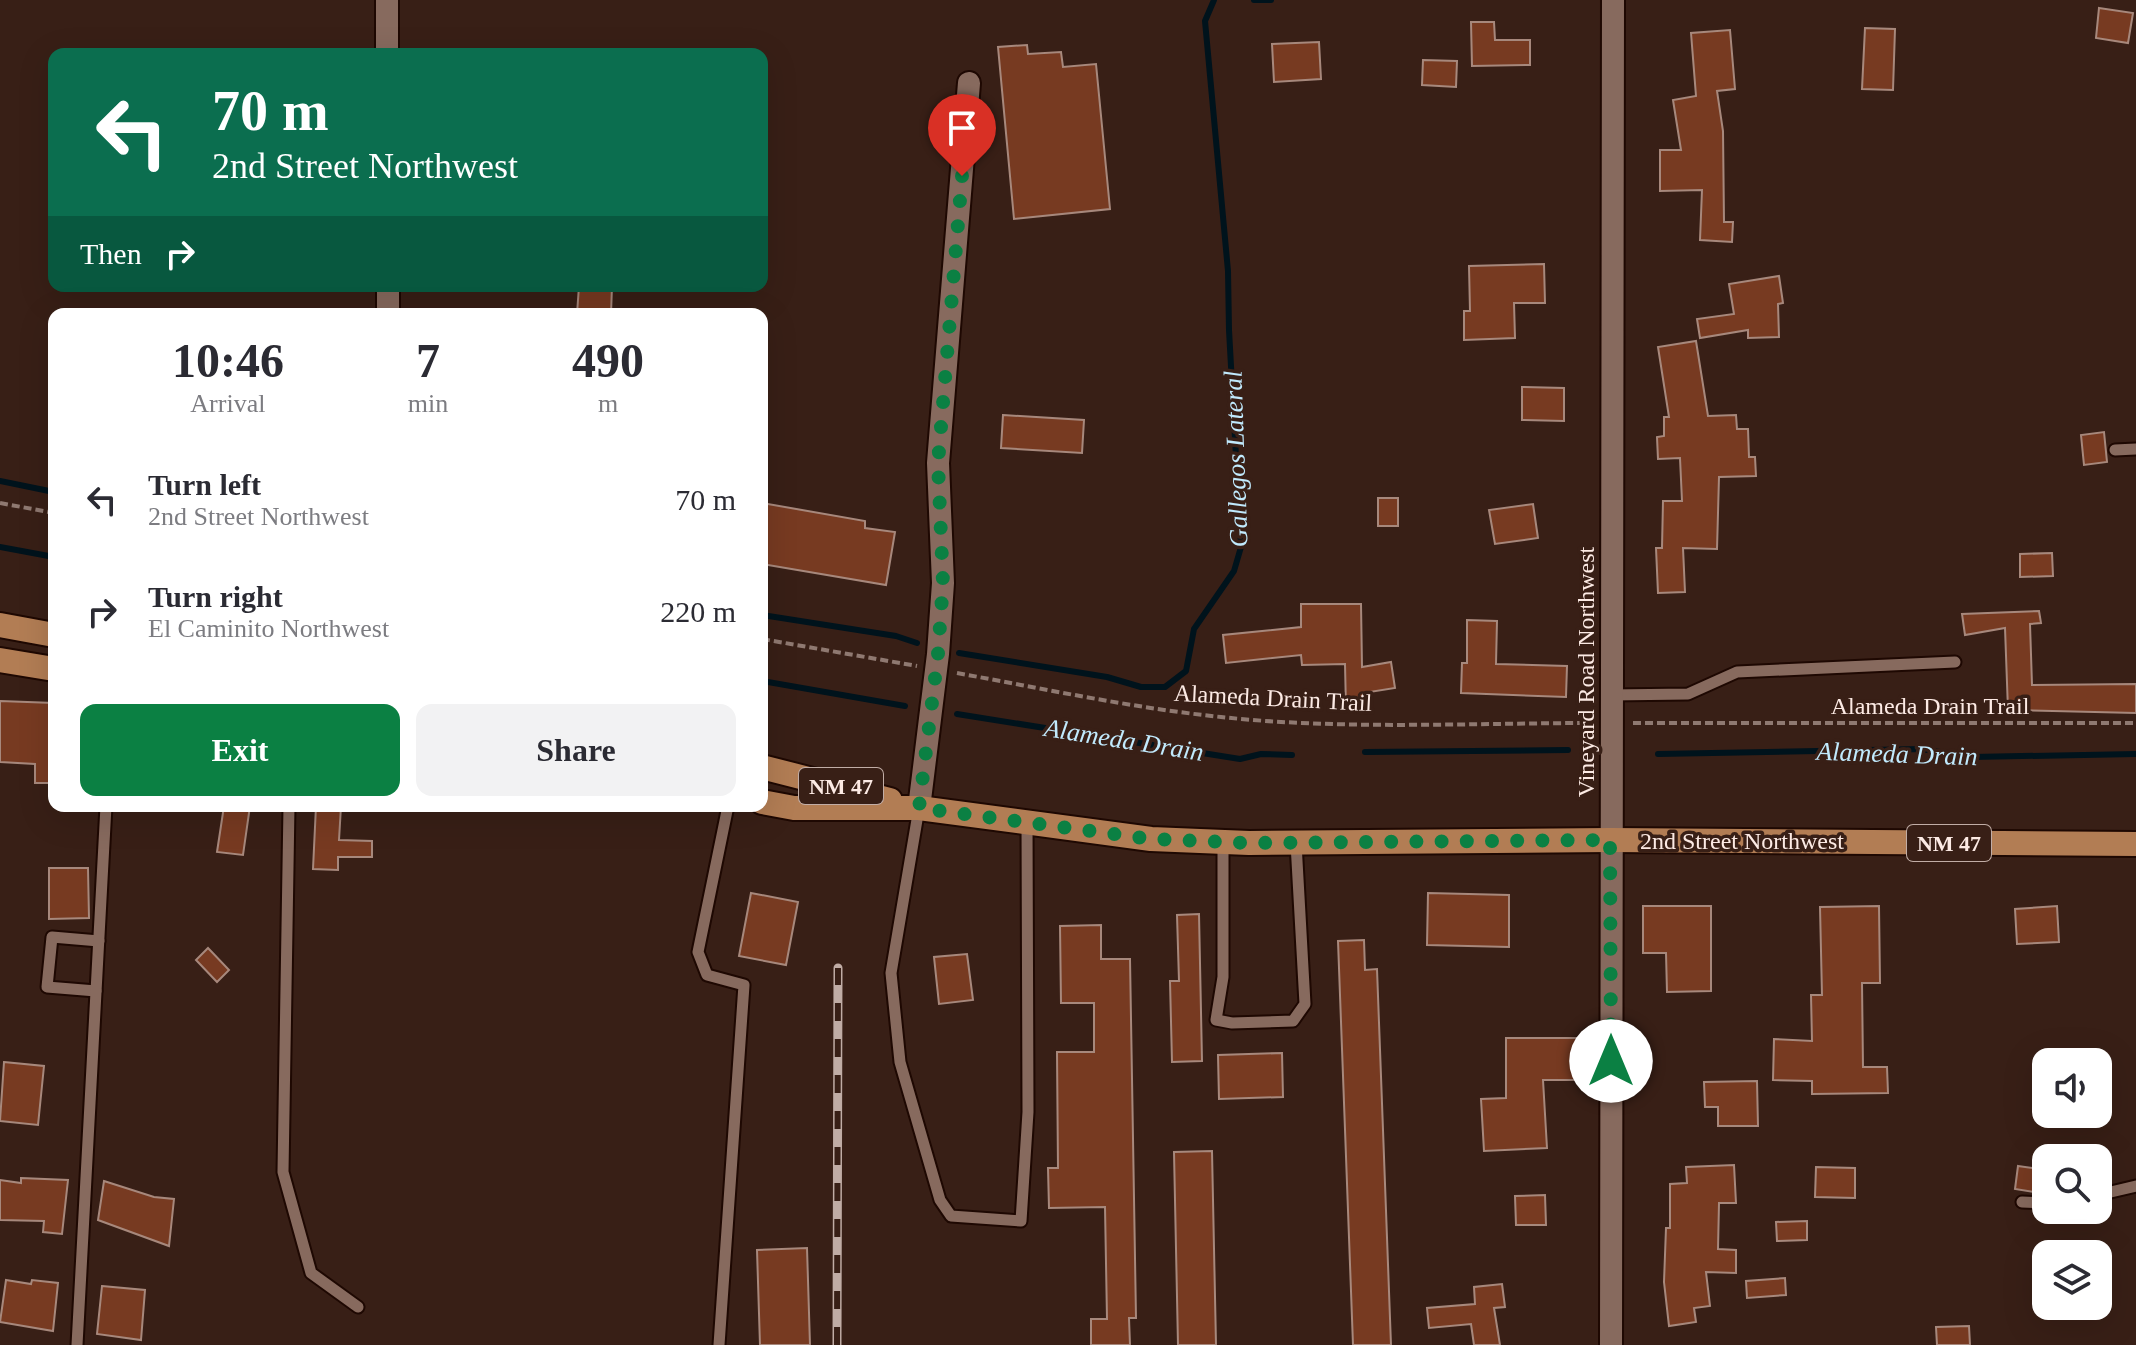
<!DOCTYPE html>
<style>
:root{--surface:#fff;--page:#f2f2f3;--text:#2b2b33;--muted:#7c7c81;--accent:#0b8043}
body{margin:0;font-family:"Times New Roman",serif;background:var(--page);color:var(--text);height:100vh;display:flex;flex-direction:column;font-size:30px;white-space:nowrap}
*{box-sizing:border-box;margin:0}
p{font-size:26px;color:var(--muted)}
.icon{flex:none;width:44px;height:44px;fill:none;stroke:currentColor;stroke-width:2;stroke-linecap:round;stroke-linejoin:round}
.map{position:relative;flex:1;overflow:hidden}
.drawer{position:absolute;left:48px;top:308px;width:720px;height:504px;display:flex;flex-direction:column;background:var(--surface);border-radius:16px;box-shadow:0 8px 32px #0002}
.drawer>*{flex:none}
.guide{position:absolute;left:48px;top:48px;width:720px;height:244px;border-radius:16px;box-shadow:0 8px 32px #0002;background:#0b6e4f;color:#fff;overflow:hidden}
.controls{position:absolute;left:2032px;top:1048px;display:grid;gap:16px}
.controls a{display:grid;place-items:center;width:80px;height:80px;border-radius:16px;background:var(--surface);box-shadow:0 8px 32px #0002;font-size:40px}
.pin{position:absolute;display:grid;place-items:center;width:68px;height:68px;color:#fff;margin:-82px -34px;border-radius:50% 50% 50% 0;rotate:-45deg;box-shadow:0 0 8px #0007}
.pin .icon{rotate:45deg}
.me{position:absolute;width:88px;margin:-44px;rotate:0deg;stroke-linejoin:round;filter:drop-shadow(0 0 6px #0008)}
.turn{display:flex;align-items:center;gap:28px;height:168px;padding:0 32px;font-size:36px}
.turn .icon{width:104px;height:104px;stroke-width:2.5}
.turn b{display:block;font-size:56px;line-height:68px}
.then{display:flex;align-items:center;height:76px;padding:0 32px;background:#0003;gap:16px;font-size:30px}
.eta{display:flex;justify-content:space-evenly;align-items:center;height:136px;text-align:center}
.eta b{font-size:48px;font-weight:700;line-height:56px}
.primary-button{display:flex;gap:16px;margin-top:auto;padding:16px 32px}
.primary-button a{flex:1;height:92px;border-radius:16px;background:var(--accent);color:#fff;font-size:32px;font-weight:700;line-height:92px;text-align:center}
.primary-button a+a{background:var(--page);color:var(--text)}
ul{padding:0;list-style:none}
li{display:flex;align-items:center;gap:24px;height:112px;padding:0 32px}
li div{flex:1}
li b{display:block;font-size:30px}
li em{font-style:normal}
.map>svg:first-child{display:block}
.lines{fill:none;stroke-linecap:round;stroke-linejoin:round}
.stream{stroke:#00131c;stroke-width:6}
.building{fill:#773a21;stroke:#a7887c;stroke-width:2}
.service-casing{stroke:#1e0802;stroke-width:15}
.minor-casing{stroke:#1e0802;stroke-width:26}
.primary-casing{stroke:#1e0802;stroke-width:28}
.path{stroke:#8f7971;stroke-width:4;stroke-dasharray:8 4;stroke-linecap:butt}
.service{stroke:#876a5e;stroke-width:11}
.minor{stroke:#876a5e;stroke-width:22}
.primary{stroke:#b27d54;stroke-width:24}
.rail-casing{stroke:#c0aca5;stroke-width:9}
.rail{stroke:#381f16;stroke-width:6;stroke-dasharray:18;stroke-linecap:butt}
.route{stroke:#0b8043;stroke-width:14;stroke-dasharray:0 25.2}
.labels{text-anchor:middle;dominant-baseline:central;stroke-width:7;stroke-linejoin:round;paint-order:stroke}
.shield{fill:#381f16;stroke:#c1ada6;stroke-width:2}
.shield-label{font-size:22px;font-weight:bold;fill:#fceae4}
.street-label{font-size:24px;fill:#fceae4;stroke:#381f16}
.water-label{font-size:26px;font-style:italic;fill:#c1eafd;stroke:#381f16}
</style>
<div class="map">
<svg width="2136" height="1345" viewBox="0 0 2136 1345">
<rect width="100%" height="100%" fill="#381f16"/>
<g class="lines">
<g class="stream">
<polyline points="1254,0 1271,0"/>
<polyline points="0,481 54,492"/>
<polyline points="0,547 54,557"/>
<polyline points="762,615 896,636 917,643"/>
<polyline points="959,653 1107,677 1141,687 1165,687 1186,671 1194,629 1234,571 1241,547 1229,330 1228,271 1205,21 1214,0"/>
<polyline points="762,681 905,706"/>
<polyline points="957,714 1240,759 1261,754 1292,755"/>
<polyline points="1365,752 1568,750"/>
<polyline points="1658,754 1921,749 1972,757 2136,754"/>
</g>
</g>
<g class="building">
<polygon points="2099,8 2133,13 2128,43 2096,38"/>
<polygon points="1471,22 1494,22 1495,40 1530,40 1530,65 1472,66"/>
<polygon points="1865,28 1895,29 1893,90 1862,89"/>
<polygon points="1730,30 1735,89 1717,91 1723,131 1724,222 1733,222 1732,242 1700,240 1702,190 1660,191 1660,150 1681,150 1673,100 1696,96 1691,33"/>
<polygon points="1319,42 1321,79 1274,82 1272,44"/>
<polygon points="1027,45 1028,54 1061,52 1063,67 1096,64 1110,209 1014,219 998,47"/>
<polygon points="1423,60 1457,61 1456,87 1422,85"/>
<polygon points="1544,264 1545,303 1514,303 1515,338 1464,340 1464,311 1470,311 1469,266"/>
<polygon points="1779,276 1783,303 1778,304 1779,337 1748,338 1748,330 1700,338 1697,319 1734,314 1729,284"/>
<polygon points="579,286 612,286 611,314 577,314"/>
<polygon points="1696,341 1708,416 1736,415 1737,429 1748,429 1749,457 1755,457 1756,476 1719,477 1717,549 1683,548 1685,592 1658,593 1656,548 1662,548 1663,501 1682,501 1680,458 1658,459 1657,437 1664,436 1664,417 1669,417 1658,347"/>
<polygon points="1522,387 1564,388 1564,421 1522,420"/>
<polygon points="1003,415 1084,420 1082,453 1001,448"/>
<polygon points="2104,432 2107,462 2084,465 2081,435"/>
<rect x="1378" y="498" width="20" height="28"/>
<polygon points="762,503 865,521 865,528 895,532 886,585 762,564"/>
<polygon points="1533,504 1538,538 1495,544 1489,510"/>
<polygon points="2052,553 2053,576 2020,577 2020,554"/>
<polygon points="1301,604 1361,604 1362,667 1391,662 1395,688 1363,693 1363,708 1346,709 1345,664 1302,665 1301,655 1226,663 1223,635 1301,627"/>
<polygon points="2039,611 2041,623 2030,624 2032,685 2136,684 2136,713 2008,710 2005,628 1965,635 1962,614"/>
<polygon points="1467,620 1497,621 1496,664 1567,666 1566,697 1461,693 1462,663 1467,663"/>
<polygon points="0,701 54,703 54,783 35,783 35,764 0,762"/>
<polygon points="224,806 250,806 243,855 217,852"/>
<polygon points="316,806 341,806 339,840 372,841 372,857 338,857 338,870 313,869"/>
<polygon points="49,868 88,868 89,918 49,919"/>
<polygon points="751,893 798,902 786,965 739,956"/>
<polygon points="1428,893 1509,895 1509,947 1427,945"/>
<polygon points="1643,906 1711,906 1711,991 1667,992 1666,953 1643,953"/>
<polygon points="1879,906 1880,983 1862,983 1863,1067 1887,1067 1888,1093 1812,1094 1812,1081 1773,1080 1774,1039 1812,1041 1811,995 1822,995 1820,907"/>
<polygon points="2057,906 2059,942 2017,944 2015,909"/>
<polygon points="1199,914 1202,1061 1172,1062 1170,981 1179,981 1177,915"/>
<polygon points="1101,925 1101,959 1130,959 1136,1318 1129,1318 1130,1345 1091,1345 1091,1319 1107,1319 1105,1207 1049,1208 1048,1168 1058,1168 1057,1052 1094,1052 1094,1003 1061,1003 1060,926"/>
<polygon points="1364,940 1365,970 1377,969 1391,1345 1353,1345 1338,941"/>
<polygon points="208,948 229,970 217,982 196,960"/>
<polygon points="967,954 973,1000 939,1004 934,957"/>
<polygon points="1506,1038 1587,1038 1588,1080 1543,1080 1547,1148 1484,1151 1481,1099 1506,1098"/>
<polygon points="1282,1053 1283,1097 1219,1099 1218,1055"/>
<polygon points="4,1062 44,1066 38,1125 0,1121"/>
<polygon points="1757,1081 1758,1126 1718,1126 1718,1107 1705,1107 1704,1082"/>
<polygon points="1212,1151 1216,1345 1178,1345 1174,1152"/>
<polygon points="1734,1165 1736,1203 1719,1203 1718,1249 1736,1250 1736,1273 1706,1272 1710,1306 1694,1308 1696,1322 1669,1326 1664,1282 1666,1228 1670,1228 1670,1184 1687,1183 1686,1167"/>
<polygon points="2018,1166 2046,1170 2046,1194 2015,1189"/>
<polygon points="1816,1167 1855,1168 1855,1198 1815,1197"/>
<polygon points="21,1178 68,1180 62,1234 43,1232 44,1221 0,1220 0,1180 21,1183"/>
<polygon points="104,1181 154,1197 174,1199 169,1246 98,1220"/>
<polygon points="1545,1195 1546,1225 1516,1225 1515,1196"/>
<polygon points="1807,1221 1807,1240 1777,1241 1776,1222"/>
<polygon points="807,1248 810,1345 760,1345 757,1250"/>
<polygon points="1785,1278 1786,1295 1747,1298 1746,1281"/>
<polygon points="6,1280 31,1284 32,1280 58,1283 53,1331 0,1322"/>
<polygon points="1502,1284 1505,1307 1494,1308 1500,1345 1474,1345 1471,1324 1429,1328 1427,1308 1475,1304 1474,1287"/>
<polygon points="102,1286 145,1290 141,1340 97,1334"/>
<polygon points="1969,1326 1970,1345 1937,1345 1936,1327"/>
</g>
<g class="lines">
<defs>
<g id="service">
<polyline points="2115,450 2136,449"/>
<polyline points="1611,695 1688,694 1737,672 1955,662"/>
<polyline points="289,806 283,1172 311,1273 358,1307"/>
<polyline points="919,808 891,973 900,1062 940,1200 951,1216 1021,1221 1028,1112 1027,823"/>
<polyline points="1223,842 1223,977 1216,1020 1232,1023 1293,1021 1305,1004 1296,843"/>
<polyline points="96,991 47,987 52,937 99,941"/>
<polyline points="2098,1195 2136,1186"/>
<polyline points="2022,1202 2046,1203"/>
<polyline points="77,1345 106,806"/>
<polyline points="719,1345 744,985 707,975 698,952 728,806"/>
</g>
<g id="minor">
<polyline points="387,0 387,54"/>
<polyline points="388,286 388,314"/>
<polyline points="919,808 938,654 943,583 938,463 969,83"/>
<polyline points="1611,1345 1613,0"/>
</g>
<g id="primary">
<polyline points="0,625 54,635"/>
<polyline points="0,660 54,669"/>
<polyline points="762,767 890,800"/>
<polyline points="762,802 794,808 919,808 1151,839 1249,843 1610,840 2136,844"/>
</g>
</defs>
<use href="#service" class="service-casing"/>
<use href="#minor" class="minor-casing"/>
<use href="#primary" class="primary-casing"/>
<g class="path">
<polyline points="0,503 54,513"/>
<polyline points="762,639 917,666"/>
<path d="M 957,673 C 1045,689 1133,708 1221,717 C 1340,730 1472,723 1593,723"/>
<polyline points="1633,723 2136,723"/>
</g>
<use href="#service" class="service"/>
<use href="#minor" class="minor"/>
<use href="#primary" class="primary"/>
<defs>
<polyline id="rail" points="837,1345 838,968"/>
</defs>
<use href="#rail" class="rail-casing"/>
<use href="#rail" class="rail"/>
</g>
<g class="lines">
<polyline class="route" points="962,176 938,463 943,583 938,654 919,808 1151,839 1249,843 1610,840 1611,1061"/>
</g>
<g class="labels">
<g class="shield">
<rect x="799" y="768" width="84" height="36" rx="6"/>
<rect x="1907" y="825" width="84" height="36" rx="6"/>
</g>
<g class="shield-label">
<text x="841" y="786">NM 47</text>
<text x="1949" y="843">NM 47</text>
</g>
<g class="street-label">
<text transform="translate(1586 672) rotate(-90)">Vineyard Road Northwest</text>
<text transform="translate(1273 698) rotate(3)">Alameda Drain Trail</text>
<text x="1930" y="706">Alameda Drain Trail</text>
<text x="1742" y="841">2nd Street Northwest</text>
</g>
<g class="water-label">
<text transform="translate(1236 459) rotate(-92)">Gallegos Lateral</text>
<text transform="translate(1124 740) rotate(9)">Alameda Drain</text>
<text transform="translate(1897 754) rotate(2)">Alameda Drain</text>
</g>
</g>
</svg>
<div class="controls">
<a><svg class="icon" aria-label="sound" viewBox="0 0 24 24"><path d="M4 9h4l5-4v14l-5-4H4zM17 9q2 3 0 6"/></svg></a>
<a><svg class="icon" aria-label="search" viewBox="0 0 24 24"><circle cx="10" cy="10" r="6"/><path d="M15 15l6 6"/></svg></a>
<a><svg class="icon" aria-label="layers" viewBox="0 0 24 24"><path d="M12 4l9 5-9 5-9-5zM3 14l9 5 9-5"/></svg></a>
</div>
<div class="pin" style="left:962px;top:176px;background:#d93025"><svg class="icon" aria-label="arrive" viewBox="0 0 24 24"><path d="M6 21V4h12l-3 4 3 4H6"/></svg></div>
<svg class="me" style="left:1611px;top:1061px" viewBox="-20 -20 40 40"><circle r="19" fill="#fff"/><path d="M0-13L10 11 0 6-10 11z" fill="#0b8043"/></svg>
<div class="guide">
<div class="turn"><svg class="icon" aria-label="left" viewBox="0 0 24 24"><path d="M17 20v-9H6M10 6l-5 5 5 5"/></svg><div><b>70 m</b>2nd Street Northwest</div></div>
<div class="then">Then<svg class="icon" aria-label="right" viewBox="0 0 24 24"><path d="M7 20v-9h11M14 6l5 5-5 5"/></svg></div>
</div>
<section class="drawer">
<div class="eta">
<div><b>10:46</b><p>Arrival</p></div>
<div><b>7</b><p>min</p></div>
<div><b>490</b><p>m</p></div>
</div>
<ul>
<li><svg class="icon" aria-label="left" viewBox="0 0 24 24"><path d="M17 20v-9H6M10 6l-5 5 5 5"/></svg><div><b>Turn left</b><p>2nd Street Northwest</p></div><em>70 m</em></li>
<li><svg class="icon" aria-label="right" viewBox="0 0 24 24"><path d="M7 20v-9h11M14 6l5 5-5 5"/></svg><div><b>Turn right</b><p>El Caminito Northwest</p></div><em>220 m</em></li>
</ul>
<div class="primary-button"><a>Exit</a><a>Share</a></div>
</section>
</div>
